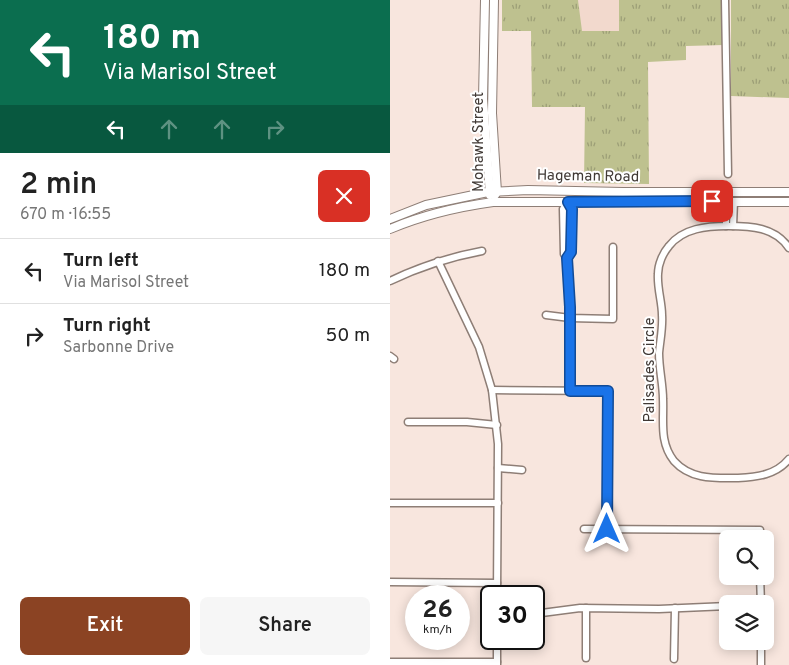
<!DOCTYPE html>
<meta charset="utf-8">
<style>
:root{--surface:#fff;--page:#f6f6f6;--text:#222;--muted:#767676;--line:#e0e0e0;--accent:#8b4323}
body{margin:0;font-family:Overpass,sans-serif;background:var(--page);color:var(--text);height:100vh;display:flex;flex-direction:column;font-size:19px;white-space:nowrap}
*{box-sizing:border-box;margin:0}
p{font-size:16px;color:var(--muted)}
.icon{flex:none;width:28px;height:28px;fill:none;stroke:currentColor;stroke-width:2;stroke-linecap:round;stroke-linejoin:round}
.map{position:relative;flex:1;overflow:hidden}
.sheet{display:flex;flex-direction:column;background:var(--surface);width:390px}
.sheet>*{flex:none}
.hud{background:#0b6e4f;color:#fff;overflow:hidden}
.controls{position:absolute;left:329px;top:530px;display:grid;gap:10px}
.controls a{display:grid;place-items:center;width:55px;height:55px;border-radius:8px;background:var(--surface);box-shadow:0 2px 12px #0003;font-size:25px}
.speed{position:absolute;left:15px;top:585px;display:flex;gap:10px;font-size:25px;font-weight:700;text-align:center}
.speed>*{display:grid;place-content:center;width:65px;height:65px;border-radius:50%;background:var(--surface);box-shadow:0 2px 12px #0003;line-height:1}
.speed small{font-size:12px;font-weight:400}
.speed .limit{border:2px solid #111;border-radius:8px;background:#fff;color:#111}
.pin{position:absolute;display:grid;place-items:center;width:42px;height:42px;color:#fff;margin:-21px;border-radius:10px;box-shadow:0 2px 8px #0006}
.me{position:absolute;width:55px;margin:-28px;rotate:0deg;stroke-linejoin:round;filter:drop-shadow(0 0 4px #0008)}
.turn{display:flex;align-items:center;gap:18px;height:105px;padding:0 20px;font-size:22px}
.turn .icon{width:65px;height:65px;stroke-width:2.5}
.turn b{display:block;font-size:35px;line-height:42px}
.lanes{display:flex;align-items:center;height:48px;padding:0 20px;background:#0003;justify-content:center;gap:25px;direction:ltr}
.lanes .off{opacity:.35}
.round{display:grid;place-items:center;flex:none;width:52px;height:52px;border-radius:8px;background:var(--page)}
.headline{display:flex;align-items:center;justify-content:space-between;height:85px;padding:0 20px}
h1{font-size:30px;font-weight:600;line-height:38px}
.primary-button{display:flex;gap:10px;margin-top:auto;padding:10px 20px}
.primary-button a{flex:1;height:58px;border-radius:8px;background:var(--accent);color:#fff;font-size:20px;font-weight:600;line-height:58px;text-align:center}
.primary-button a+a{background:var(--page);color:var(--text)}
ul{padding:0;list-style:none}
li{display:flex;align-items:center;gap:15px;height:65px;padding:0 20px;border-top:1px solid var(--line)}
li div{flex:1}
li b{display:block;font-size:19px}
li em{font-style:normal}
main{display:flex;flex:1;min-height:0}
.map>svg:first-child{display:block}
.built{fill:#f2d9cd}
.grass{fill:url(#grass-tufts)}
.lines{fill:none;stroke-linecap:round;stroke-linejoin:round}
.minor-casing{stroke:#8e7e76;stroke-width:9}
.major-casing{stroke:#8e7e76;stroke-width:10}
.minor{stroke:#fff;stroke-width:6}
.major{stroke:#fff;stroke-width:8}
.route-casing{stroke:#114b97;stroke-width:12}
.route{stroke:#1a73e8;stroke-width:9}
.labels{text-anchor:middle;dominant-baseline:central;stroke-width:4;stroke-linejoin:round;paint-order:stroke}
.street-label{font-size:15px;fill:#403935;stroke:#fff}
</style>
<main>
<section class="sheet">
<div class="hud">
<div class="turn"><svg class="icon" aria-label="left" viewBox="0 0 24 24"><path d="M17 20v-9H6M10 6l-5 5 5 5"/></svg><div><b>180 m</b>Via Marisol Street</div></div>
<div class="lanes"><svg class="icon" aria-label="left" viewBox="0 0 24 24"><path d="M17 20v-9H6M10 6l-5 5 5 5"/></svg><svg class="icon off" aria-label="ahead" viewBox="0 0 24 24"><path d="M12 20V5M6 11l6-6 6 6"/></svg><svg class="icon off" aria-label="ahead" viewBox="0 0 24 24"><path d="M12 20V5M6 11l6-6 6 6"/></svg><svg class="icon off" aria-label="right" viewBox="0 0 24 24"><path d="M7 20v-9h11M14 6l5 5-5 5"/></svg></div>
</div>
<div class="headline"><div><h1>2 min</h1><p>670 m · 16:55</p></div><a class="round" style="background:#d93025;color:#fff"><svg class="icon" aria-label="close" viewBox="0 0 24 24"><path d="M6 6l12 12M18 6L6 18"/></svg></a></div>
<ul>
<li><svg class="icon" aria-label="left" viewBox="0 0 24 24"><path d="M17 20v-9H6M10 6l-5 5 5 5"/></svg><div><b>Turn left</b><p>Via Marisol Street</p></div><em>180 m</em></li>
<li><svg class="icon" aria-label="right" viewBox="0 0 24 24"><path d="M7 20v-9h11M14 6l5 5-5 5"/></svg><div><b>Turn right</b><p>Sarbonne Drive</p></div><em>50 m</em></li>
</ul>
<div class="primary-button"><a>Exit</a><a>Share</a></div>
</section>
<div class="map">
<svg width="399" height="665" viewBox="0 0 399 665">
<defs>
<pattern id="grass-tufts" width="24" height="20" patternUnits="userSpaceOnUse" patternTransform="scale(1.25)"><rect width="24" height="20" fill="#bec18f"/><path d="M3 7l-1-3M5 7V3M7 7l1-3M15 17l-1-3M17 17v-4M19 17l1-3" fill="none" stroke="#9c9e76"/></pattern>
</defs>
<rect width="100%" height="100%" fill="#f8e6de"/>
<polygon class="built" points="188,0 229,0 230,31 191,31"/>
<g class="grass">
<polygon points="112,0 188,0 192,31 229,31 229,0 333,0 334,45 296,46 296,60 258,62 259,184 194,183 195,107 142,107 141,31 112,31"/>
<polygon points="341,0 399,0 399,98 341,96"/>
</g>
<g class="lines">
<defs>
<g id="minor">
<polyline points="335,0 338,174"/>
<polyline points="177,202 173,209 174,254 177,259 180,307 180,391"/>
<polyline points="336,226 336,201"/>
<polyline points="343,226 344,201"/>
<path d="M 399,248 C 385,227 361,226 338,226 C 317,226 293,228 279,246 C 273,253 268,264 268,274 C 267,288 272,302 272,315 C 273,328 270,341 269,353 C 269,369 273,384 273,399 C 274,421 269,442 284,461 C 301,480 325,478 348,478 C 367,477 386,475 399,459"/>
<polyline points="177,259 181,252 182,209 177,202"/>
<polyline points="48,261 89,347 102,390 108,444 107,596"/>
<path d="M 0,281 C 29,267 60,257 92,251"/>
<polyline points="156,315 180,318 223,319 223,247"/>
<polyline points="0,356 4,359"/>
<polyline points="102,390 218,391 217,529"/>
<polyline points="18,422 77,422 107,425"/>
<polyline points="108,468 132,470"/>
<polyline points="0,503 108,503"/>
<polyline points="194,529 370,530 370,539"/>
<polyline points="370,576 371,604"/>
<polyline points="0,582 107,583"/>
<polyline points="144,614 190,608 269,609 338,606"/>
<polyline points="371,641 371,665"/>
<polyline points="196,658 196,608"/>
<polyline points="284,659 285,608"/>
<polyline points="0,662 107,662"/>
<polyline points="107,665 107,639"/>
</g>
<g id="major">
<polyline points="95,0 93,99 100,195"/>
<polyline points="104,0 102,113 107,192 105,195"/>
<polyline points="0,219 36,205 98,192 138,190 233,192 399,192"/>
<path d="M 0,229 C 33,215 67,207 103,202 L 399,202"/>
</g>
</defs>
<use href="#minor" class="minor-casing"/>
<use href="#major" class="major-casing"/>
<use href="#minor" class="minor"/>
<use href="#major" class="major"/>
</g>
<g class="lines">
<defs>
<polyline id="route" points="217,529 218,391 180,391 180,307 177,258 181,252 182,209 178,202 322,201"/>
</defs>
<use href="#route" class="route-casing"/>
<use href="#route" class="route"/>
</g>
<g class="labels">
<g class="street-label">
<text transform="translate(89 142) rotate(-90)">Mohawk Street</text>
<text transform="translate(198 177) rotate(1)">Hageman Road</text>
<text transform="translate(260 370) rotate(-90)">Palisades Circle</text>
</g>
</g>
</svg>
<div class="controls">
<a><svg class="icon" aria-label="search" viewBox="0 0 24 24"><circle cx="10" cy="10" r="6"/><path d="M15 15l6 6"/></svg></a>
<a><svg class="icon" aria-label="layers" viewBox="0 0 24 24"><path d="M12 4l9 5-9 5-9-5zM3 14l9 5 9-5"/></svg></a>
</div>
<div class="speed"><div>26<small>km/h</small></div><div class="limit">30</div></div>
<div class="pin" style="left:322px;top:201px;background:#d93025"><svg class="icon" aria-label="arrive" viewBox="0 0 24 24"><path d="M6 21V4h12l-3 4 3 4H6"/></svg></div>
<svg class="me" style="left:217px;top:529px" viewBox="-20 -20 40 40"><path d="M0-17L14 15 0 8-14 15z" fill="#1a73e8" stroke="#fff" stroke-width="4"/></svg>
</div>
</main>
